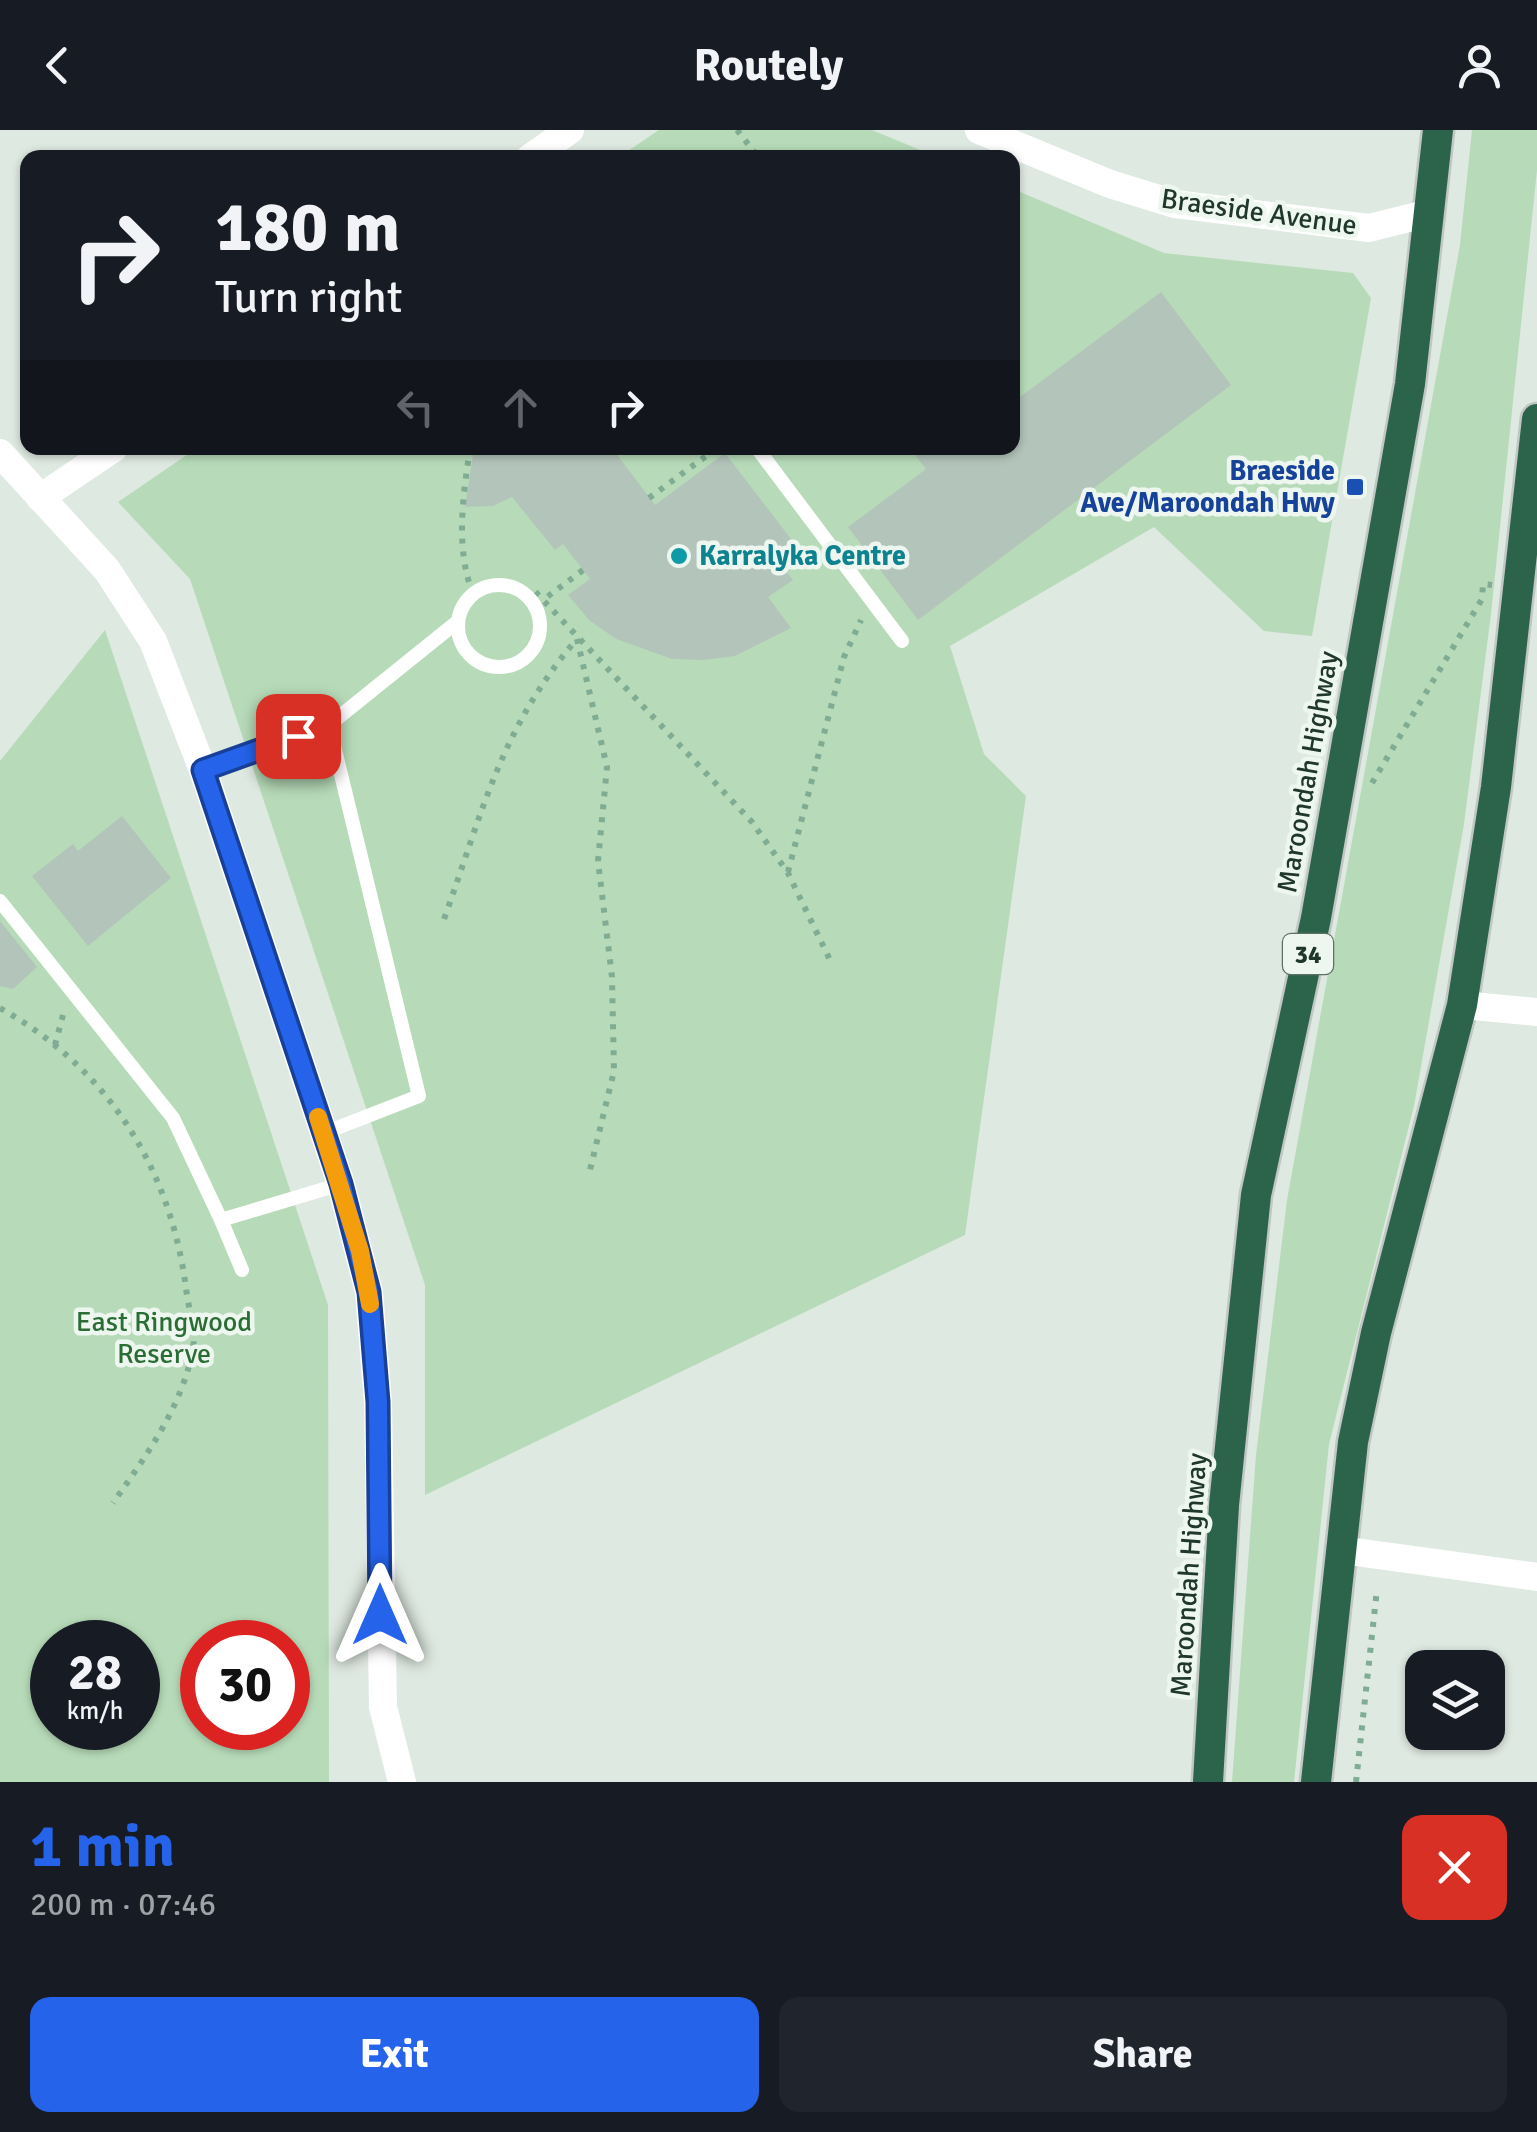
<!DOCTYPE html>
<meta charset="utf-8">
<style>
:root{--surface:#171b24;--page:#20242c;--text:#f1f3f6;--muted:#9ea1a6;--accent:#2563eb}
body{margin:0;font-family:Signika,sans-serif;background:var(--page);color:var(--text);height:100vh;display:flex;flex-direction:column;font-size:38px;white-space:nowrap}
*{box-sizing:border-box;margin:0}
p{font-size:32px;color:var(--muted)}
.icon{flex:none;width:55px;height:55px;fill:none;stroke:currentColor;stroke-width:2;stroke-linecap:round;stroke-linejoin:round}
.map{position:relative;height:1652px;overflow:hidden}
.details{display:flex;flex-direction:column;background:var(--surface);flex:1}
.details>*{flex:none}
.top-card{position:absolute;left:20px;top:20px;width:1000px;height:305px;border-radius:20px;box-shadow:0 2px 8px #0004;background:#171b24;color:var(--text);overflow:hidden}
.buttons{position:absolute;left:1405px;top:1520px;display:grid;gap:20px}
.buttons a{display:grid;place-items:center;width:100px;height:100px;border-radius:20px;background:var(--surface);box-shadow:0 2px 8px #0004;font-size:50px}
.speed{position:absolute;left:30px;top:1490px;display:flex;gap:20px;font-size:50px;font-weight:700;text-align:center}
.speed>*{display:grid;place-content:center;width:130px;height:130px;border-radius:50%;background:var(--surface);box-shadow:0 2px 8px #0004;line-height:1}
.speed small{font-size:25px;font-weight:400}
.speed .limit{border:15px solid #d22;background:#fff;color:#111}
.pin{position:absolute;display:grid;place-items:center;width:85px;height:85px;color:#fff;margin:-42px;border-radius:20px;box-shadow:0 5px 15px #0006}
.me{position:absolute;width:110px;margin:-55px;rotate:0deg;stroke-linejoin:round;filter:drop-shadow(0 0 8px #0008)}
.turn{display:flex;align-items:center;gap:35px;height:210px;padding:0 30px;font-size:45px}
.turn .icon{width:130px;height:130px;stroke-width:2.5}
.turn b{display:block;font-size:70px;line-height:85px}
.lanes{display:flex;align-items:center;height:95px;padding:0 30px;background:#0003;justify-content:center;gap:50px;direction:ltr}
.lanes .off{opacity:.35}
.round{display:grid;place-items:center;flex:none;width:105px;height:105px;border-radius:20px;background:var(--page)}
.summary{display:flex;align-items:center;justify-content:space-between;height:170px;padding:0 30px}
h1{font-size:60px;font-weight:700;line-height:75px;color:var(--accent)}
.cta{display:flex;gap:20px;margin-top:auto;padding:20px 30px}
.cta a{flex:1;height:115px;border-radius:20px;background:var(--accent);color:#fff;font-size:40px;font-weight:700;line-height:115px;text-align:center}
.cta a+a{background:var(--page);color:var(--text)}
header{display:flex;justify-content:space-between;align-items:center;height:130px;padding:0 30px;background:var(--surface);font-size:45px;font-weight:700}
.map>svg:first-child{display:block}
.green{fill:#b7dbb8;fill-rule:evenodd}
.building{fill:#b3c4ba}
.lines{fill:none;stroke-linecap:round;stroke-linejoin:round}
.highway-casing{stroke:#c1c7c4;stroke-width:35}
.path{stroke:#7fac93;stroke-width:6;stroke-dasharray:5 8;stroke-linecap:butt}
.lane{stroke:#fff;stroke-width:14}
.street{stroke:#fff;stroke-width:28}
.highway{stroke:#2c644b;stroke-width:30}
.route-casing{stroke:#184099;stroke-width:25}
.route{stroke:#2563eb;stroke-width:18}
.slow{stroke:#f59e0b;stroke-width:18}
.transit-dot{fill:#1a4fb4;stroke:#eef6f0;stroke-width:4}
.culture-dot{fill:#0f9aa8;stroke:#eef6f0;stroke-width:4}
.labels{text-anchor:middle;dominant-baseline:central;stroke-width:9;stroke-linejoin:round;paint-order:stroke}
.shield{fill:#eef6f0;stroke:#5e7167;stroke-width:2.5}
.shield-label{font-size:25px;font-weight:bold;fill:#20382c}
.street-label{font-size:28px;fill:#20382c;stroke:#eef6f0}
.transit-label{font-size:28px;font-weight:bold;fill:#164399;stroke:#eef6f0;text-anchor:end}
.culture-label{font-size:28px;font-weight:bold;fill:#0d838f;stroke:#eef6f0;text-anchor:start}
.park-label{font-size:28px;fill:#2b6e35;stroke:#eef6f0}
</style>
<header><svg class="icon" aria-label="back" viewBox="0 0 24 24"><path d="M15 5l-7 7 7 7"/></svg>Routely<svg class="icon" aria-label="person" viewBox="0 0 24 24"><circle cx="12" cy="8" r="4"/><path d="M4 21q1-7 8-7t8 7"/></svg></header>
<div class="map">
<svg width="1537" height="1652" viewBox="0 0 1537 1652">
<rect width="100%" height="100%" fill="#dee9e1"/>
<g class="green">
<polygon points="659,0 872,0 937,27 619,27"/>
<polygon points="1472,0 1537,0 1537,40 1491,484 1464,694 1414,976 1329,1314 1294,1652 1232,1652 1256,1325 1287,1070 1460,115"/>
<polygon points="1013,59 1164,123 1353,143 1371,168 1312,506 1264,501 1154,397 950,516 984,624 1026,666 965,1105 425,1365 425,1155 190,449 118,372 197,318 1012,318"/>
<path d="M 105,500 L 328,1175 L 329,1652 L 0,1652 L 0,631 ZM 52,1512 L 138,1512 L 138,1598 L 52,1598 ZM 202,1512 L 288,1512 L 288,1598 L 202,1598 Z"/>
</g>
<g class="building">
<polygon points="1161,162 1231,255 918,490 848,397 926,339 912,321 917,318 1012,318 1012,273"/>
<polygon points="474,318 612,318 655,375 725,323 798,418 778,432 793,450 768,467 791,498 735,526 704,530 672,529 616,509 589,490 568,465 590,449 563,414 555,420 512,367 493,376 465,377"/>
<polygon points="122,686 171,748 88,816 32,746 73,714 78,721"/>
<polygon points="0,791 37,837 13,859 0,856"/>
</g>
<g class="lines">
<defs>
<g id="highway">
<polyline points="1208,1652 1224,1375 1256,1065 1316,788 1410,254 1438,0"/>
<polyline points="1316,1652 1353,1312 1376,1203 1462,875 1496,657 1537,289"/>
</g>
</defs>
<use href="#highway" class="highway-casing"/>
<g class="path">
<polyline points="737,0 759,28"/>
<path d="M 470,318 C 463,366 455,418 473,464"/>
<polyline points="649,368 717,318"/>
<polyline points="583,440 543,470 752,692 788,743 830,830"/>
<polyline points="526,465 533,459 543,470"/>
<polyline points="577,509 607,637 598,731 612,847 614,941 590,1040"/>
<polyline points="1372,653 1482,469 1483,454 1492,455"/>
<polyline points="788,742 844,527 861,490"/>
<path d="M 444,789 C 483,681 500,600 576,510"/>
<path d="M 0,878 C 108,939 170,1037 186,1158 C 188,1177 196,1201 193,1219 C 182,1277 146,1326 113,1373"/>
<polyline points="55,915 63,885"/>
<polyline points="1356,1652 1377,1459"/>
</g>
<g class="lane">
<polyline points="757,318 902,511"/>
<circle cx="499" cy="496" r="41"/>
<polyline points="329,595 457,492"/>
<polyline points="203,640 329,595 419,966 324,1003"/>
<polyline points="0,771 173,988 221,1090 341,1054"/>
<polyline points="221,1090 242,1140"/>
</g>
<g class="street">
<polyline points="979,0 1110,54 1175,74 1369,98 1429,83"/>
<polyline points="530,28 570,0"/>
<polyline points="0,323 107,440 153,511 203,640 341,1054 369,1162 378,1273 383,1577 402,1652"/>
<polyline points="40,368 114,318"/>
<polyline points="1462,875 1537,882"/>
<polyline points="1341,1420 1537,1447"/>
</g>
<use href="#highway" class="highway"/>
</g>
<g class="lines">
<defs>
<polyline id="route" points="298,606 203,640 341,1054 369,1162 378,1272 380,1485"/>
</defs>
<use href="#route" class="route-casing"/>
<use href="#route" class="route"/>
<polyline class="slow" points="318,987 360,1121 370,1174"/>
</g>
<rect class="transit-dot" x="1345" y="347" width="20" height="20" rx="5"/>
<circle class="culture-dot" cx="679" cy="426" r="10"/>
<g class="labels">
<rect class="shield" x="1283" y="804" width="50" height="40" rx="8"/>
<g class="shield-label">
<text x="1308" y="824">34</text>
</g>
<g class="street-label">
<text transform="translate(1259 82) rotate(8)">Braeside Avenue</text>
<text transform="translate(1308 642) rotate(-80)">Maroondah Highway</text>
<text transform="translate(1189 1445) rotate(-86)">Maroondah Highway</text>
</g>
<g class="transit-label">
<text x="1335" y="341">Braeside<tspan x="1335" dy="32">Ave/Maroondah Hwy</tspan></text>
</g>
<g class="culture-label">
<text x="699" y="426">Karralyka Centre</text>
</g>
<g class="park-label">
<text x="164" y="1192">East Ringwood<tspan x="164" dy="32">Reserve</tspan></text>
</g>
</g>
</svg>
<div class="buttons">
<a><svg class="icon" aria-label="layers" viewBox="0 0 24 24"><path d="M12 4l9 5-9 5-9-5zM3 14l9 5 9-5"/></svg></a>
</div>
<div class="speed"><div>28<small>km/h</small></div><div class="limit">30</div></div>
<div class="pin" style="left:298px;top:606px;background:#d93025"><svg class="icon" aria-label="arrive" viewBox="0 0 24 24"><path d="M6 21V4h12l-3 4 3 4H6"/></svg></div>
<svg class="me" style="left:380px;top:1485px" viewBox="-20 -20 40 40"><path d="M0-17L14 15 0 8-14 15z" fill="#2563eb" stroke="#fff" stroke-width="4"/></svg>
<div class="top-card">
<div class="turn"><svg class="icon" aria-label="right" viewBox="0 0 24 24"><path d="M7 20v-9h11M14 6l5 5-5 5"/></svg><div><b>180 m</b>Turn right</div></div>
<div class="lanes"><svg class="icon off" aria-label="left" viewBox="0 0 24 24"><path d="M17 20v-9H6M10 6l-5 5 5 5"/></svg><svg class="icon off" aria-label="ahead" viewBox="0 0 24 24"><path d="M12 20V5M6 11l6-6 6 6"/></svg><svg class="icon" aria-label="right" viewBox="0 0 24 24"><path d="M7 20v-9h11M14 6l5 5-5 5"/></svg></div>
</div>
</div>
<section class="details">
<div class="summary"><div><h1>1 min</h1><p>200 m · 07:46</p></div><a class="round" style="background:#d93025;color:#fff"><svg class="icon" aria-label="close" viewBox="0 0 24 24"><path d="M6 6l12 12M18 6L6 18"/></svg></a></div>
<div class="cta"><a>Exit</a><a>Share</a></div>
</section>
